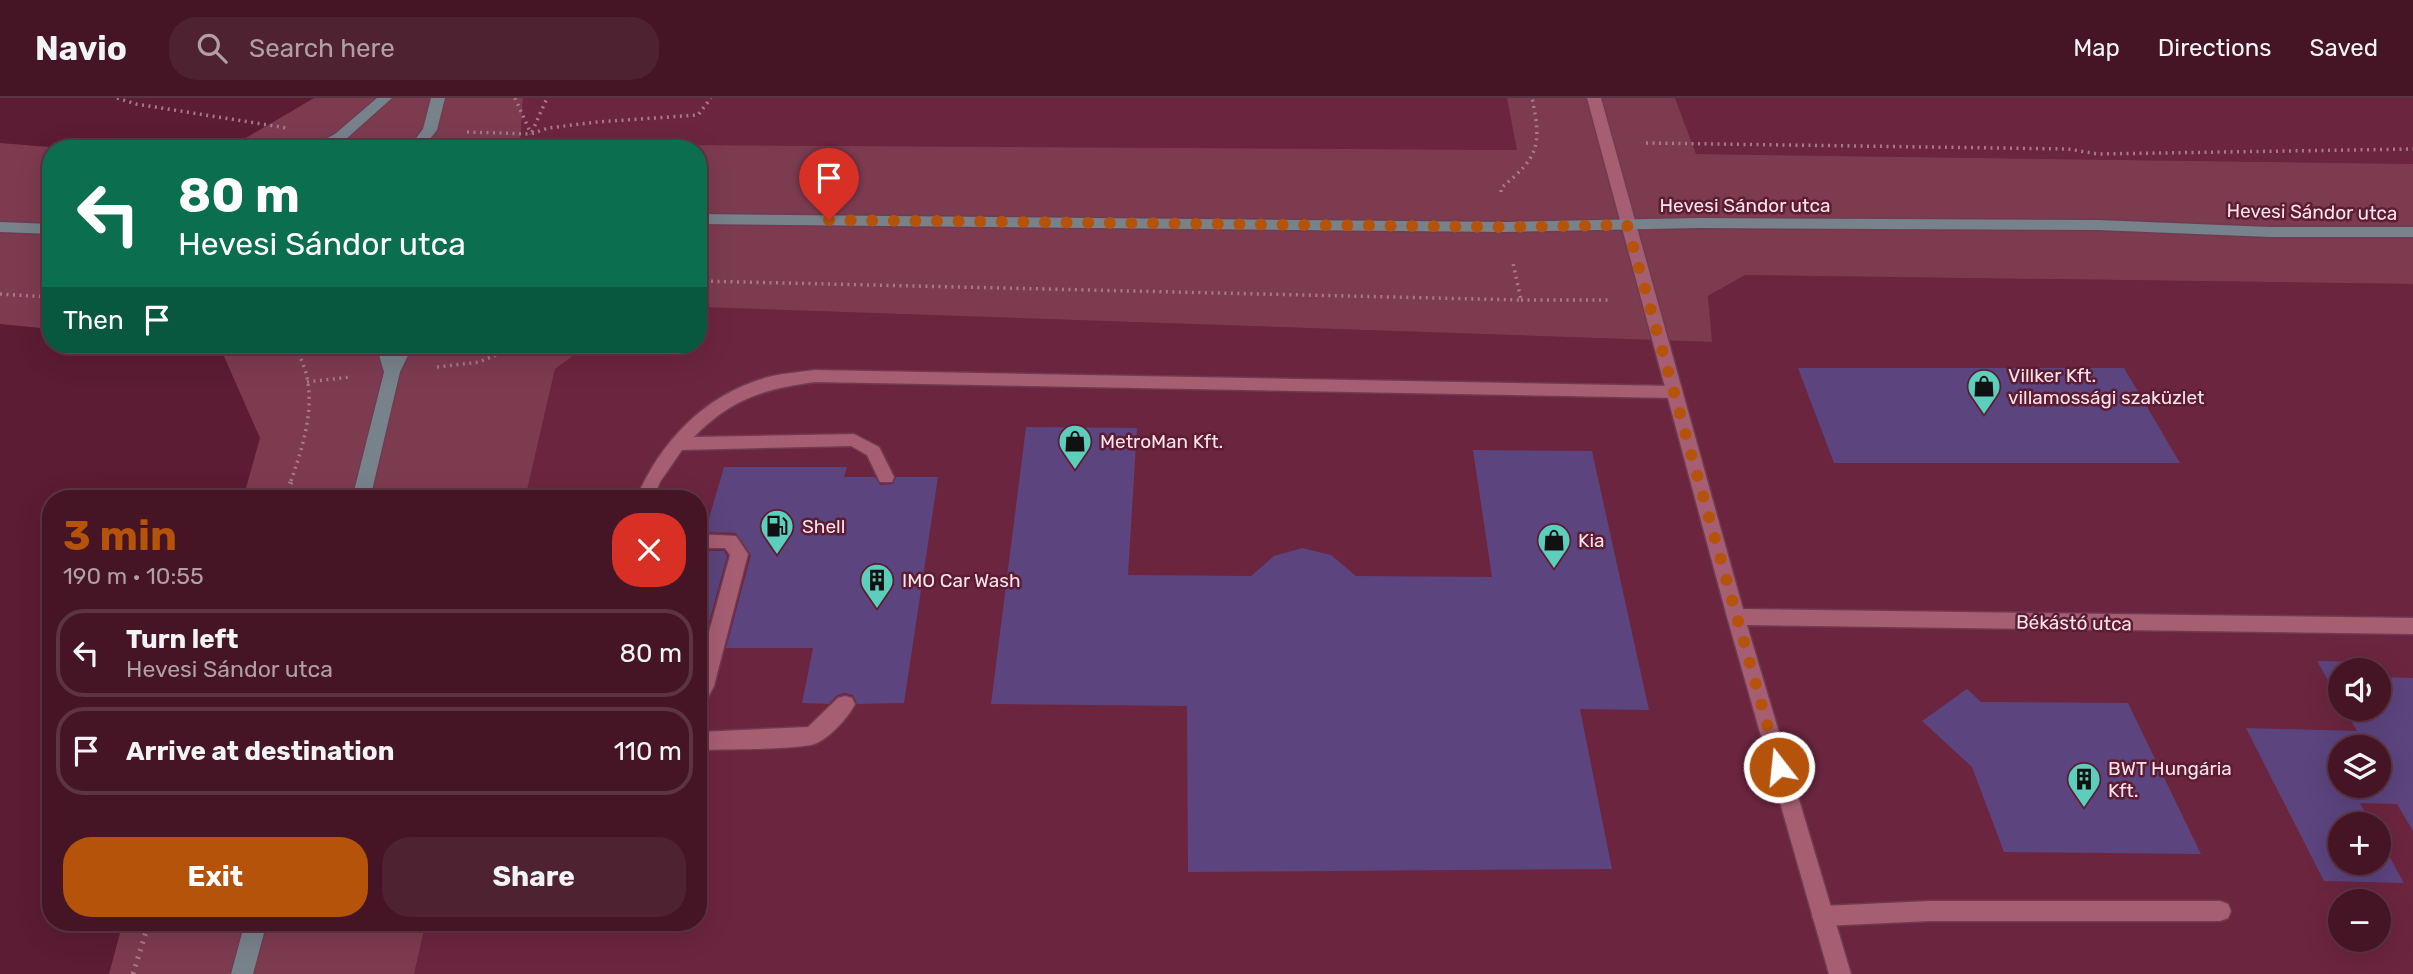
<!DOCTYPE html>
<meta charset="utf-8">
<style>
:root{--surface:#451526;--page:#4f2232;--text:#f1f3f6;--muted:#b09fa7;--line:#5d3443;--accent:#b45309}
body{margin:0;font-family:Rubik,sans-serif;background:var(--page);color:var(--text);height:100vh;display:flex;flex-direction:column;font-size:26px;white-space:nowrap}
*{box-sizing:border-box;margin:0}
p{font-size:23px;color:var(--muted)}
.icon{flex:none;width:38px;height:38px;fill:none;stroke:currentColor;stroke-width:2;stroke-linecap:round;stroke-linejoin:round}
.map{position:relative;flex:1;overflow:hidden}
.details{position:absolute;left:42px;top:392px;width:665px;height:441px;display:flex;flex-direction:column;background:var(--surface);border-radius:28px;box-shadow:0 7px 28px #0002,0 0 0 2px var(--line)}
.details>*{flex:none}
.banner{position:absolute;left:42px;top:42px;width:665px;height:214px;border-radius:28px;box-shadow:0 7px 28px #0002,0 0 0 2px var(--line);background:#0b6e4f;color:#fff;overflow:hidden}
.buttons{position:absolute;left:2328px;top:560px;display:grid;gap:14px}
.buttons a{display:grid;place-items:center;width:63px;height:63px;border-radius:50%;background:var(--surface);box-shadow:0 7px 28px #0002,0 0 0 2px var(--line);font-size:35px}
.pin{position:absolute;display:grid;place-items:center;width:60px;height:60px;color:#fff;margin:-72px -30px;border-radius:50% 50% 50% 0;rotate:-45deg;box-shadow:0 0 7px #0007}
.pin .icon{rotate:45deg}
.me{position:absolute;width:77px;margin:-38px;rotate:344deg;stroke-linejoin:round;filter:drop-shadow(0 0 5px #0008)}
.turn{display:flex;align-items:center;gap:24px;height:147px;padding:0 21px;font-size:32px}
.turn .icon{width:91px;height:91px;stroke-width:2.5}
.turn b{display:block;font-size:49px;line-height:60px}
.then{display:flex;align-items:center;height:66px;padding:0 21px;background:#0003;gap:14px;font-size:26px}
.round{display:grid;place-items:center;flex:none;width:74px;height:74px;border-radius:28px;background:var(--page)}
.summary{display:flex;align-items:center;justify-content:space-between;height:119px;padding:0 21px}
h1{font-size:42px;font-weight:700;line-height:52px;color:var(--accent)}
.action{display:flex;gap:14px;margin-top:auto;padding:14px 21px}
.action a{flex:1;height:80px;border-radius:28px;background:var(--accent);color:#fff;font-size:28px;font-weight:700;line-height:80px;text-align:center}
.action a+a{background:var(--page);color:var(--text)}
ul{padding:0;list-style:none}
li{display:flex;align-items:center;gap:21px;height:88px;margin:0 14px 10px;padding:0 7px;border:4px solid var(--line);border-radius:28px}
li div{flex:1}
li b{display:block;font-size:26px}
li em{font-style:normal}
header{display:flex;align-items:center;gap:42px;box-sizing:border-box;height:98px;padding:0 35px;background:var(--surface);border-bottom:2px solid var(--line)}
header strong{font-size:33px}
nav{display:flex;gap:38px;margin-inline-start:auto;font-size:24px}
.search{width:490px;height:63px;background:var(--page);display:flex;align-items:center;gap:18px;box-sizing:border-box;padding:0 24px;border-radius:28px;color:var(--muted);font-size:26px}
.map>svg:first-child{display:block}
.built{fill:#6c253f;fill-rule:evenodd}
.green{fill:#7d3b50}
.building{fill:#5c447e;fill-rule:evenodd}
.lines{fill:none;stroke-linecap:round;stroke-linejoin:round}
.lane-casing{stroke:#703b51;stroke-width:3}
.street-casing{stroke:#703b51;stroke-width:3}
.secondary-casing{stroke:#703b51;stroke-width:3}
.path-far1{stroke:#a87988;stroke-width:3.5;stroke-dasharray:2 4.5;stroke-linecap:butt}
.path{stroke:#a87988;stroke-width:5;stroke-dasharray:2 6;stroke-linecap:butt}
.lane{fill:#a65e73;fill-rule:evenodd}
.street{fill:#a65e73;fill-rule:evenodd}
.secondary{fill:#78828a;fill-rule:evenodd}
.route{stroke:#b45309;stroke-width:12;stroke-dasharray:0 21.6}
.labels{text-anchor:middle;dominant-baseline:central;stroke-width:5;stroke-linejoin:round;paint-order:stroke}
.street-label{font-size:19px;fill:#fde3e9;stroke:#5c1c33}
.poi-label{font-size:19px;fill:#fde3e9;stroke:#5c1c33;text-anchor:start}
</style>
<header>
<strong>Navio</strong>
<div class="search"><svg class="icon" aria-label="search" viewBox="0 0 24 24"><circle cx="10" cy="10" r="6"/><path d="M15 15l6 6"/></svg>Search here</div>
<nav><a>Map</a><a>Directions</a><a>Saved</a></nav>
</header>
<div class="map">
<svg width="2413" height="876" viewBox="0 0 2413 876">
<rect width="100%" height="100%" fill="#5c1c33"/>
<g class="built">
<polygon points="523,0 1507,0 1518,52 520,46"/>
<polygon points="1675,0 2413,0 2413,66 1696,56"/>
<path d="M 1744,177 L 2413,186 L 2413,876 L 414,876 L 426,824 L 698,824 L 698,401 L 525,401 L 555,271 L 588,247 L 698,247 L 698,209 L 1711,244 L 1708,198 ZM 2340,572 L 2378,572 L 2378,611 L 2340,611 ZM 2340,649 L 2378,649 L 2378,688 L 2340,688 ZM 2340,726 L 2378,726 L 2378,765 L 2340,765 ZM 2340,803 L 2378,803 L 2378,842 L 2340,842 Z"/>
</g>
<g class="green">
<polygon points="314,0 523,0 520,46 1517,52 1507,0 1675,0 1696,56 2413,66 2413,186 1745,177 1708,198 1712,244 698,209 698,51 200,51 239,44"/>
<polygon points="0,45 74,51 51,51 51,231 0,226"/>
<polygon points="219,247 588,247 555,271 525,401 243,401 260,340"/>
<polygon points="123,824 426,824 414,876 109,876"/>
</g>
<g class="building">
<polygon points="1798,270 2124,270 2180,365 1834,365"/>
<polygon points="1026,329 1137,330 1128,477 1251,478 1274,458 1302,450 1331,457 1356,478 1492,479 1473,352 1592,353 1649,612 1580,611 1612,771 1188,774 1187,608 991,606"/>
<polygon points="724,369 847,369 844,379 875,379 880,387 893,386 896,379 938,379 904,605 857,606 853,597 844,595 836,598 829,606 802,605 813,550 726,550 751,457 736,435 705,434"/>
<polygon points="700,453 724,453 727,458 702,550 698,551"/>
<polygon points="2317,563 2373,564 2378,572 2340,572 2340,603"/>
<path d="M 2378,573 L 2382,579 L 2413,580 L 2413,733 L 2397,706 L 2360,705 L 2372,726 L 2340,726 L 2340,765 L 2378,765 L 2378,738 L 2404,785 L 2324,783 L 2246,630 L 2357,633 L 2344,611 L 2378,611 ZM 2340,649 L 2378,649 L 2378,688 L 2340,688 Z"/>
<polygon points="1967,591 1981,604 2128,605 2201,756 2004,754 1972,669 1922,623"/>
</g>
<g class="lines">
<defs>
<g id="lane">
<path d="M 815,272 L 1673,288 L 1681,294 L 1673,300 L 815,284 C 764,291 731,301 694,339 L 854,336 L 879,349 L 894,379 L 892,384 L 880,384 L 867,357 L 851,348 L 682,352 L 660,384 L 653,401 L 636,401 C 661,342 707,294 772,278 C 786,275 801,274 815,272 Z"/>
<polygon points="698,436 736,438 748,456 714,588 705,605 698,607 698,574 730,457 725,450 698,450"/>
<path d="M 845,598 L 852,600 L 855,606 C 848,620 831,638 817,645 C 804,652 719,651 698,652 L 698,634 L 808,629 L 838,600 Z"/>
<polygon points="1930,803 2220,803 2228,806 2231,813 2228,820 2220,823 1930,823 1823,828 1815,825 1812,818 1815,811 1823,808"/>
</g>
<polygon id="street" points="1587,0 1601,0 1743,511 2413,520 2413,536 1747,527 1851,876 1829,876 1727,519"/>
<g id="secondary">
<polygon points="377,0 392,0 345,42 326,51 307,51 335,36"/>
<polygon points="431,0 445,0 437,32 422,51 408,51 423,31"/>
<polygon points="698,116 1505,124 1699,120 2098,122 2270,129 2413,129 2413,139 2270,139 2098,132 1699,130 1505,134 698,126"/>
<polygon points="0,124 51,126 51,136 0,134"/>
<polygon points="376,247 392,247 394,254 397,247 413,247 400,274 370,401 352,401 384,274"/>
<polygon points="245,824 267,824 253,876 231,876"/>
</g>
</defs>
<use href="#lane" class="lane-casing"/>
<use href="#street" class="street-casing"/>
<use href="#secondary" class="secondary-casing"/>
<g class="path-far1">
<polyline points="117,0 136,6 287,30"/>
<polyline points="515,0 531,36"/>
<polyline points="467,34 531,36 548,30 597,24 698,17 711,0"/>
<polyline points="532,34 547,0"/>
<polyline points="1646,45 2068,51 2098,56 2413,51"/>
<path d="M 1501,94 L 1501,90 C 1539,59 1542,47 1532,0"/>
<polyline points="698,183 1521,202 1513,165"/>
<polyline points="0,196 51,199"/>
<polyline points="1521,202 1608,202"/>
<polyline points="437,269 479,264 520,247"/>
<polyline points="307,284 351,279"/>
<path d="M 291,383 C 306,339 322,289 293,247"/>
</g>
<g class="path">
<polyline points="285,401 292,381"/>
<polyline points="133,876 149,824"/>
</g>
<use href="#lane" class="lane"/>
<use href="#street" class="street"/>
<use href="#secondary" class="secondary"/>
</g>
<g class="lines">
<polyline class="route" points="829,122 1505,129 1627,127 1779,669"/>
</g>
<defs>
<symbol id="shop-pin" viewBox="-11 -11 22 30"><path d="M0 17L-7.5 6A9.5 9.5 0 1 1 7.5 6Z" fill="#5bcebc" stroke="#5c1c33"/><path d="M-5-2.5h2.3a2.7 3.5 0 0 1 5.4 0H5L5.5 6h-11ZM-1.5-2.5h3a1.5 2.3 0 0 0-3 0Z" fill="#111"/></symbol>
<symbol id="fuel-pin" viewBox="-11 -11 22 30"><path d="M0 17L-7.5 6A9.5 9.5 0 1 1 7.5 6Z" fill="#5bcebc" stroke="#5c1c33"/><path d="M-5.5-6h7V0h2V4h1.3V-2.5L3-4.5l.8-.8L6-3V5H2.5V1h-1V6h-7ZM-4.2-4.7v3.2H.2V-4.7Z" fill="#111"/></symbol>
<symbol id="building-pin" viewBox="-11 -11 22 30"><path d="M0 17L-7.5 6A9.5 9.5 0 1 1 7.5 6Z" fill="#5bcebc" stroke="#5c1c33"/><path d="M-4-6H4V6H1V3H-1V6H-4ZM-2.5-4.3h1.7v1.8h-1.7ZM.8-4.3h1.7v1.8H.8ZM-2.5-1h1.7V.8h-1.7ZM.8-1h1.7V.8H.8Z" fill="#111"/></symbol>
</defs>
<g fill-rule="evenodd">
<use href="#shop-pin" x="1965" y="269" width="38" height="52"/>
<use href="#shop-pin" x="1056" y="324" width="38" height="52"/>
<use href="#fuel-pin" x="758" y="409" width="38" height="52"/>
<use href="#shop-pin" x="1535" y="423" width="38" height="52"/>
<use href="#building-pin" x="858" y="463" width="38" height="52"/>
<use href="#building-pin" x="2065" y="662" width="38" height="52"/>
</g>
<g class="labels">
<g class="street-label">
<text x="1745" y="107">Hevesi Sándor utca</text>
<text transform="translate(2312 114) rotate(1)">Hevesi Sándor utca</text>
<text transform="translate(2074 525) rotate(1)">Békástó utca</text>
</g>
<g class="poi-label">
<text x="2008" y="277">Villker Kft.<tspan x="2008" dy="22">villamossági szaküzlet</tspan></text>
<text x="1100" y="343">MetroMan Kft.</text>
<text x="802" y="428">Shell</text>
<text x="1578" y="442">Kia</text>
<text x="902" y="482">IMO Car Wash</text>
<text x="2108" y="670">BWT Hungária<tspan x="2108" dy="22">Kft.</tspan></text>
</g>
</g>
</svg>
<div class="buttons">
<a><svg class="icon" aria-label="sound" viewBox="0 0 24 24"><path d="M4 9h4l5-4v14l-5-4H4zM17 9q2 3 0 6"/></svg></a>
<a><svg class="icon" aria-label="layers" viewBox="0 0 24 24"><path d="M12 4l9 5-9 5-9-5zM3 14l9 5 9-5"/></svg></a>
<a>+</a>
<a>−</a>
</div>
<div class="pin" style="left:829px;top:122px;background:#d93025"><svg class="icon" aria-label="arrive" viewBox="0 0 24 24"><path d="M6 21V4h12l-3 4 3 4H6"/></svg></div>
<svg class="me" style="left:1779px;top:669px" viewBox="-20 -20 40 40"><circle r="17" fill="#b45309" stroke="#fff" stroke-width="3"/><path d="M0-11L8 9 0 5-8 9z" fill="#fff"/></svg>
<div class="banner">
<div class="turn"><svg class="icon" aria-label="left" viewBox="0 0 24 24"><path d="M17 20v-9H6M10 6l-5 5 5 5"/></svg><div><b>80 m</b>Hevesi Sándor utca</div></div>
<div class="then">Then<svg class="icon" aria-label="arrive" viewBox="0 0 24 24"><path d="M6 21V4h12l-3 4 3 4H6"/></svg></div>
</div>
<section class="details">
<div class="summary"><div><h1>3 min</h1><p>190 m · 10:55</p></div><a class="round" style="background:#d93025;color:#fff"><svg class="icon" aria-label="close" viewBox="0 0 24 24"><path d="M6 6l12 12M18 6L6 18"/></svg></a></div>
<ul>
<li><svg class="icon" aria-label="left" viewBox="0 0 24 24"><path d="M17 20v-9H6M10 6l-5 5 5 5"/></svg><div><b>Turn left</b><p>Hevesi Sándor utca</p></div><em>80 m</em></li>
<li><svg class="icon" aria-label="arrive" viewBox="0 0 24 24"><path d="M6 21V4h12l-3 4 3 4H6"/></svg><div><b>Arrive at destination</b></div><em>110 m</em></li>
</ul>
<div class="action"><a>Exit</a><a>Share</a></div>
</section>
</div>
